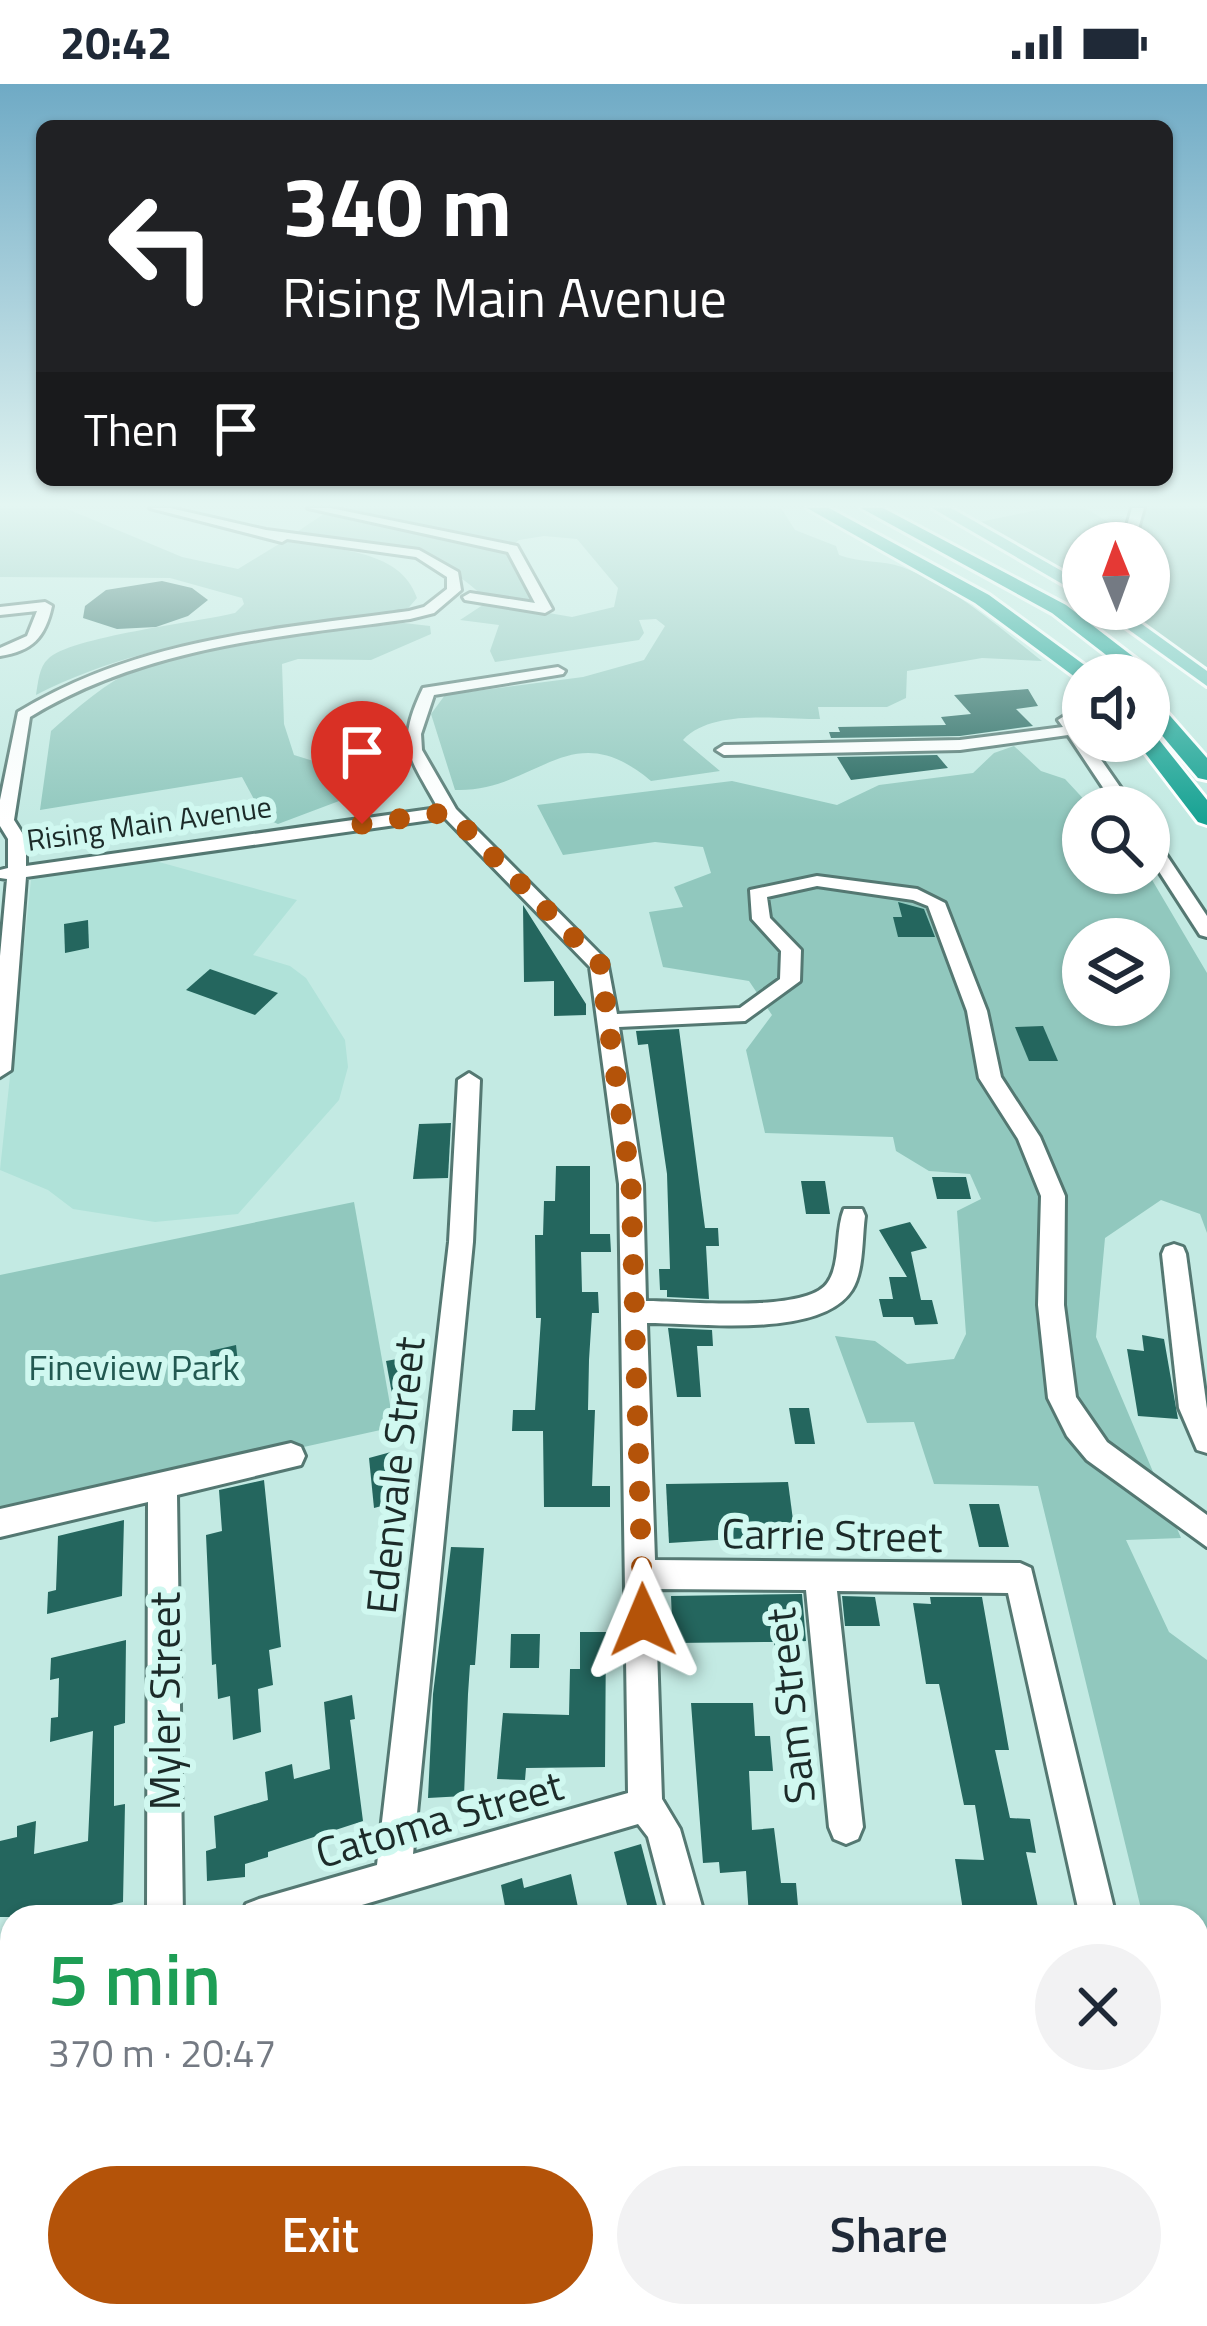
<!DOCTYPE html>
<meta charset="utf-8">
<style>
:root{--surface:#fff;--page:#f2f2f3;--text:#1f2937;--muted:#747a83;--accent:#b45309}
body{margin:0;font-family:"Titillium Web",sans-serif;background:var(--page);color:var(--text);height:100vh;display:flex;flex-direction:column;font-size:45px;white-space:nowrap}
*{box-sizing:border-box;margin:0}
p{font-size:39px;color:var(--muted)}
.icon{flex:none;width:66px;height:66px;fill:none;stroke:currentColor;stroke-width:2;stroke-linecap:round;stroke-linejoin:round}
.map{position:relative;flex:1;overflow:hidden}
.sheet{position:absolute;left:0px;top:1821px;width:1209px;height:423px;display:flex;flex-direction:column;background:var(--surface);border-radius:36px 36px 0 0;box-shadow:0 3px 9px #0004}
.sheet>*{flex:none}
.banner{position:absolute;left:36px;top:36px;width:1137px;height:366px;border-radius:18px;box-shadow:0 3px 9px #0004;background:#202124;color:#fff;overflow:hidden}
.needle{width:78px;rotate:359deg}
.tools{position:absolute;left:1062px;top:438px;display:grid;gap:24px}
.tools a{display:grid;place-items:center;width:108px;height:108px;border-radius:50%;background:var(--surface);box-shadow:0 3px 9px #0004;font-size:60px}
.pin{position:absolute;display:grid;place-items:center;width:102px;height:102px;color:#fff;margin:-123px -51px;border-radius:50% 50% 50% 0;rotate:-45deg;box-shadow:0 0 12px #0007}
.pin .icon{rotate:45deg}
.me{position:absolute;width:132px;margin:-66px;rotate:359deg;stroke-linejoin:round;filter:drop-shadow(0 0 9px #0008)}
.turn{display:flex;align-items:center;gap:42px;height:252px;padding:0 48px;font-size:54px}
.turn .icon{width:156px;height:156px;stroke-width:2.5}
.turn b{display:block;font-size:84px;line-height:102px}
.then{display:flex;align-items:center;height:114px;padding:0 48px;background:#0003;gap:24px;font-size:45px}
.round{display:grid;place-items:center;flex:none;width:126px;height:126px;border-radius:63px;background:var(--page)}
.overview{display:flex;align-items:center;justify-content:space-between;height:204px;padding:0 48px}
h1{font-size:72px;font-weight:600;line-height:90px;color:#1e9e55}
.primary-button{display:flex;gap:24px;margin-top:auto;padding:24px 48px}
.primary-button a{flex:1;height:138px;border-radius:72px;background:var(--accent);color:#fff;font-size:48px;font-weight:600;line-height:138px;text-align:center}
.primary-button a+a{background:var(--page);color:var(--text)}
.status{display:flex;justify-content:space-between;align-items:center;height:84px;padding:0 60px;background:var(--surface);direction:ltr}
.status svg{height:33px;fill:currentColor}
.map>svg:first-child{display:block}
.built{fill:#b0e2d9}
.green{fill:#91c8be;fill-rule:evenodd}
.building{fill:#24665e}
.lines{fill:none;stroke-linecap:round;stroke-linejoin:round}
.minor-casing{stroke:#547872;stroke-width:6}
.major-casing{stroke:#fff;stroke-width:6}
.highway-casing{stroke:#fff;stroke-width:6}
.minor{fill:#fff;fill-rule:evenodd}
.major{fill:#74c7be;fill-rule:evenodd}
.highway{fill:#17a293;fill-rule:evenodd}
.route{stroke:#b45309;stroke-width:21;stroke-dasharray:0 37.8}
.labels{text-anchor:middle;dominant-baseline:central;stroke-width:12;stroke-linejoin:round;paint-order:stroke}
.far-street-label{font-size:30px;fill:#1c2b29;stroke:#d0f8f0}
.park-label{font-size:36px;fill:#225951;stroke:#d0f8f0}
.near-street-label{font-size:42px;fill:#1c2b29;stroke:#d0f8f0}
</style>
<div class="status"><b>20:42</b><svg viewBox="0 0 49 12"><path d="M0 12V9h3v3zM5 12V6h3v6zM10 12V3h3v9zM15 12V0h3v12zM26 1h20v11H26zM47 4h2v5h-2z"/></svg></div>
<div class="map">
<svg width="1207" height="2242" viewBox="0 0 1207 2242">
<rect width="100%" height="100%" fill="#c3eae3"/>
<polygon class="built" points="148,775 297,816 253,871 290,882 306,894 345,956 348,983 339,1016 238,1130 155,1138 73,1125 48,1106 0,1086 31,796 45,789"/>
<g class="green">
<path d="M 0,424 L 65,424 L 182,473 L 238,485 L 284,457 C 330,466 400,463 417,514 L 404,529 C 279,545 149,553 36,611 C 38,599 39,583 48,575 C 69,553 198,538 235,529 L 244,520 L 242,514 L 170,494 L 0,493 Z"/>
<path d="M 317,424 L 781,424 L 795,446 L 836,462 L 839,471 C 860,479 882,476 902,483 C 952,501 1001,545 1042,577 L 982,574 L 907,587 L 906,614 L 887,623 L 818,623 L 820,635 C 780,636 713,624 683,656 L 720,687 L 651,697 C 570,628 536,709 455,706 L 431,630 L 445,611 L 583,593 L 644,576 L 665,542 L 656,535 L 639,536 L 644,549 L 639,556 L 495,578 L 490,567 L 499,541 L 460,536 L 498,511 L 482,511 C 415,451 379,464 297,448 L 328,427 ZM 544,452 L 577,455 L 618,504 L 614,523 L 572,533 L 537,527 L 506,466 L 519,456 Z"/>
<polygon points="1047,424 1085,424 1117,443 1113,459 1083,459 1083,497 975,439"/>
<polygon points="1144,424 1207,424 1207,585 1121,525 1149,525 1149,459 1135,459"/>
<path d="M 404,539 L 430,542 L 431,550 L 371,576 L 298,575 L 282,580 L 284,640 L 294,671 L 349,688 L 355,711 L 278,740 L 264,734 L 242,693 L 40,726 L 51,647 C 78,623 106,598 140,583 C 214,551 324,548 404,539 Z"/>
<path d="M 1014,662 L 1041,687 L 1065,695 L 1091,723 L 1083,723 L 1083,789 L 1148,789 L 1207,889 L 1207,1149 L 1200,1130 L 1161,1116 L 1105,1154 L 1096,1253 L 1181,1454 L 1126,1456 L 1169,1548 L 1207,1576 L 1207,2097 L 1197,2056 L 1197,1833 L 1143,1833 L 1038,1402 L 934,1400 L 914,1338 L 867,1339 L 835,1252 L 875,1257 L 907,1280 L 954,1275 L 966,1250 L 957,1127 L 981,1115 L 970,1090 L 929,1087 L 896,1067 L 893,1053 L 765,1049 L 746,966 L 772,931 L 749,897 L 663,883 L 649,828 L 683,823 L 674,803 L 711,789 L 703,763 L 655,758 L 563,771 L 537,721 L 732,697 L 837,721 L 879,701 L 973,689 L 994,669 ZM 1083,855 L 1149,855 L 1149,921 L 1083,921 Z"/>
<polygon points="354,1118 394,1343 0,1430 0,1191"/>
<polygon points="12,1942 12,2232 58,2232 58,2242 0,2242 0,1945"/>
</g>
<g class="building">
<polygon points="162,497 192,504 208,516 188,532 156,543 117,545 83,534 85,522 106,506"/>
<polygon points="1028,605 1038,622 1016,625 1033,642 960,652 831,654 829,648 840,648 838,643 946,641 941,633 971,630 954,611"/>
<polygon points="937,671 948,684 851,696 837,673"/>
<polygon points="898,818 924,825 935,853 898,853 893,833 902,833"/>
<polygon points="523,821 586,920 586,931 554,932 554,897 524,898"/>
<polygon points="88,836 89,864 65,869 64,840"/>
<polygon points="210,885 278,909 255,931 186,906"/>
<polygon points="1043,942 1058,977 1029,977 1015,943"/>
<polygon points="679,945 705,1144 718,1144 719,1162 706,1162 709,1215 667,1213 667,1206 660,1206 659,1185 670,1185 667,1090 648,960 638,961 636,947"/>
<polygon points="451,1039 448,1094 413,1095 419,1040"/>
<polygon points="556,1082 590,1082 590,1150 610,1150 611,1168 581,1168 582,1208 598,1208 599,1229 592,1229 589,1276 588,1326 595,1326 592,1402 610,1402 610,1423 544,1423 543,1347 512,1347 513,1326 535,1326 541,1234 536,1234 535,1151 543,1151 544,1117 555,1117"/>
<polygon points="932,1093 966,1093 971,1115 937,1115"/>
<polygon points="801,1097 825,1097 830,1130 806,1130"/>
<polygon points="910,1138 927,1164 911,1168 921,1216 932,1216 938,1240 915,1241 913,1233 883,1233 879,1215 893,1215 889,1193 907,1193 879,1146"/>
<polygon points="668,1244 712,1246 713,1262 697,1262 701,1313 677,1313"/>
<polygon points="1142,1251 1164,1255 1178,1335 1138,1332 1127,1265 1144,1267"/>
<polygon points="236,1261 239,1288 213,1295 210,1267"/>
<polygon points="408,1273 418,1321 395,1326 386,1277"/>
<polygon points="789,1324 809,1324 815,1360 795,1360"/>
<polygon points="391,1368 397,1418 374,1424 369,1374"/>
<polygon points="264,1396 281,1563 269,1566 273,1601 258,1605 261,1648 233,1656 230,1612 218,1615 216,1580 212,1581 206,1451 222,1447 219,1406"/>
<polygon points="788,1398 795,1451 669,1459 666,1400"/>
<polygon points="969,1420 999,1420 1009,1463 979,1463"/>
<polygon points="124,1436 122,1512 47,1530 48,1508 56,1506 58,1452"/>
<polygon points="451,1463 484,1464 475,1581 470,1581 468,1610 464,1712 428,1714 433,1610"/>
<polygon points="802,1510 806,1557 795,1558 798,1581 776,1581 774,1558 673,1559 671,1512"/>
<polygon points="842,1512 875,1513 880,1542 845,1542"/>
<polygon points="930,1513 982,1513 1009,1666 995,1666 1010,1734 1030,1735 1036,1769 1026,1768 1040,1833 964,1833 955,1775 984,1776 975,1721 964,1721 939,1600 926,1600 913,1519 931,1520"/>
<polygon points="580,1548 606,1548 605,1683 526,1684 525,1696 497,1695 503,1629 569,1631 570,1585 580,1585"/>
<polygon points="511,1550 540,1550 539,1584 510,1584"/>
<polygon points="126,1556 125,1639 114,1642 114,1722 125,1720 123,1818 65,1833 0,1833 0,1757 17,1753 17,1742 36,1737 34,1770 88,1757 93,1647 50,1658 51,1634 58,1633 59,1594 50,1596 51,1574"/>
<polygon points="352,1611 355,1635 350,1636 363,1737 268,1768 268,1773 245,1780 245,1793 207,1797 206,1767 216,1764 214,1732 268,1716 265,1688 292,1680 294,1695 330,1685 324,1618"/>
<polygon points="691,1619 753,1619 755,1652 770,1652 773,1687 749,1687 752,1746 774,1744 781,1799 796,1799 799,1833 749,1833 746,1787 720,1789 719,1778 703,1779"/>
<polygon points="641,1760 660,1833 630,1833 614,1768"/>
<polygon points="571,1790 580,1833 507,1833 501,1801 522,1794 524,1804"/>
</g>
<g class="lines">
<defs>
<g id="minor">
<path d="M 150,424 L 170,424 L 266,446 L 419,466 L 458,488 L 461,506 L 434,529 L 410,535 C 278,553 147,562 30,633 L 14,736 L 26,755 L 26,782 L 438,724 C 409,671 395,663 423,604 L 558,583 L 565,587 L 563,590 L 434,611 L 421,650 L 422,666 L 456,725 L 607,877 L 617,930 L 740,924 L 780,895 L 781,867 L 752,835 L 750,806 L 817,792 L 917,805 L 945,819 L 987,927 L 1001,993 L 1040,1053 L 1065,1112 L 1064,1221 L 1076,1313 L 1107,1358 L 1207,1431 L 1207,1463 L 1087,1376 L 1067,1352 L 1048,1314 L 1038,1221 L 1041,1112 L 1018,1055 L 979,994 L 967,927 L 928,822 L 913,816 L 817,802 L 767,813 L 770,834 L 801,866 L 800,897 L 745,937 L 619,943 L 643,1100 L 646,1217 C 684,1217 808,1230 828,1198 C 841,1179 835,1147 844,1125 L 862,1125 L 865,1132 C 862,1153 864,1187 852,1206 C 821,1255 700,1239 647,1239 L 655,1476 L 1020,1479 L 1031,1484 L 1116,1833 L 1080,1833 L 1008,1509 L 837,1507 L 863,1743 L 858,1755 L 846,1760 L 834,1755 L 829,1743 L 806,1506 L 655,1505 L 662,1715 L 680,1745 L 705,1833 L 669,1833 L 648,1753 L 638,1740 L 321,1833 L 241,1833 L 246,1820 L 259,1815 L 377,1781 L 449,1158 L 458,996 L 469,989 L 480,996 L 473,1158 L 413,1770 L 628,1709 L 619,1100 L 590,883 L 445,734 L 26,793 L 11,986 L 0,993 L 0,872 L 7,795 L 0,794 L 0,786 L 8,784 L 8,755 L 0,742 L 0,716 L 18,628 C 140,554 271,546 409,527 L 424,523 L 447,505 L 447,493 L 416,473 L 287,455 L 282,458 Z"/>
<polygon points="308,424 330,424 517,462 552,525 545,529 465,516 463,513 470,509 535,519 508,468"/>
<polygon points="1132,424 1144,424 1134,459 1122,459"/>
<path d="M 45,518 L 52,522 C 45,554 32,567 0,572 L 0,564 L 27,552 L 37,527 L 0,531 L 0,523 Z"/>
<polygon points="1066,631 1071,633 1083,649 1083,657 1088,657 1134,723 1116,723 1068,651 960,666 724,671 716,666 724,661 960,656 1063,643 1058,636"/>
<polygon points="1149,753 1155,754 1207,832 1207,853 1200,851 1149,772"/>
<polygon points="1174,1160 1183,1163 1186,1170 1207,1325 1207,1369 1197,1366 1179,1324 1162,1170 1165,1163"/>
<polygon points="291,1359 301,1363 305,1372 301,1381 177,1411 183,1833 147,1833 148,1418 0,1453 0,1425"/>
<polygon points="12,1887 12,1925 0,1928 0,1890"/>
<polygon points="242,2232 286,2232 287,2242 243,2242"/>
<polygon points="775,2232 819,2232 821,2242 777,2242"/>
<polygon points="1150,2232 1194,2232 1193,2242 1149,2242"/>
</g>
<g id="major">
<polygon points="932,424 951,424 1083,499 1083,512"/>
<polygon points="1100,525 1121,525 1207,587 1207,602"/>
</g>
<g id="highway">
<polygon points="807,424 829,424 989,511 1098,591 1079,596 975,519"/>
<polygon points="861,424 883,424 1066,521 1157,591 1149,597 1149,591 1132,591 1052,529"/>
<polygon points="1149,615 1157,617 1207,674 1207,696 1198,694 1149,636"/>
<polygon points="1149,650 1156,652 1207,716 1207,741 1198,738 1136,657 1149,657"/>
</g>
</defs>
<use href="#minor" class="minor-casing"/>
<use href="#major" class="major-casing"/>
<use href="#highway" class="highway-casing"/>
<use href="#minor" class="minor"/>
<use href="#major" class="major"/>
<use href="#highway" class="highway"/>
</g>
<linearGradient id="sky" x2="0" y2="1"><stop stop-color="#6faac5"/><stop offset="0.57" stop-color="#e4f6f2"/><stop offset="1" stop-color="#e4f6f2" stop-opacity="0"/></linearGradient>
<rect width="1207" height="738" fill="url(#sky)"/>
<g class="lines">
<polyline class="route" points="362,740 449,728 600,880 631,1100 643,1536"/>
</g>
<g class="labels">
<g class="far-street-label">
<text transform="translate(149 739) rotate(-8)">Rising Main Avenue</text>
</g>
<g class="park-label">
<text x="134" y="1282">Fineview Park</text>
</g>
<g class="near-street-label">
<text transform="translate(394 1391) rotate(-84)">Edenvale Street</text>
<text transform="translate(832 1450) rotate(1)">Carrie Street</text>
<text transform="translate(164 1617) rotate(-90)">Myler Street</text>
<text transform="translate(789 1622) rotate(-96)">Sam Street</text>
<text transform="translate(439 1734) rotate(-16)">Catoma Street</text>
</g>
</g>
</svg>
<div class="tools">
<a><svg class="needle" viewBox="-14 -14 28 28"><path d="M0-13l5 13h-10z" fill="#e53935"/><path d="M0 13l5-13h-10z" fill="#747a83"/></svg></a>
<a><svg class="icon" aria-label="sound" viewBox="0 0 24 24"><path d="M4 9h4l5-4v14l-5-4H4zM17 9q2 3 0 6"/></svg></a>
<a><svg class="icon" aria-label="search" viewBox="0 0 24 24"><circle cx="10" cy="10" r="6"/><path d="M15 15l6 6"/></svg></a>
<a><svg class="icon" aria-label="layers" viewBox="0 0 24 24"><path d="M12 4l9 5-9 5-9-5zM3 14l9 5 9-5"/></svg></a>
</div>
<div class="pin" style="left:362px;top:740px;background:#d93025"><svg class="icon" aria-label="arrive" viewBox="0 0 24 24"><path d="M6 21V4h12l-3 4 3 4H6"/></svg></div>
<svg class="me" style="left:643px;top:1536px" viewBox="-20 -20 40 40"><path d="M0-17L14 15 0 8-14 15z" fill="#b45309" stroke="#fff" stroke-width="4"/></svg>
<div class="banner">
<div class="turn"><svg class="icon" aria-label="left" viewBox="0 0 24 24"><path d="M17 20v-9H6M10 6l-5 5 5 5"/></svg><div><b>340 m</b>Rising Main Avenue</div></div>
<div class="then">Then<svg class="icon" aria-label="arrive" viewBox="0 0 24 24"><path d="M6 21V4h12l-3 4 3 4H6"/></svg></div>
</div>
<section class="sheet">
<div class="overview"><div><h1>5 min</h1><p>370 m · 20:47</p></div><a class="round"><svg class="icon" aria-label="close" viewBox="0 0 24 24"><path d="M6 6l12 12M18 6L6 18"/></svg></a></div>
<div class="primary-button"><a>Exit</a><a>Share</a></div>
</section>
</div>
